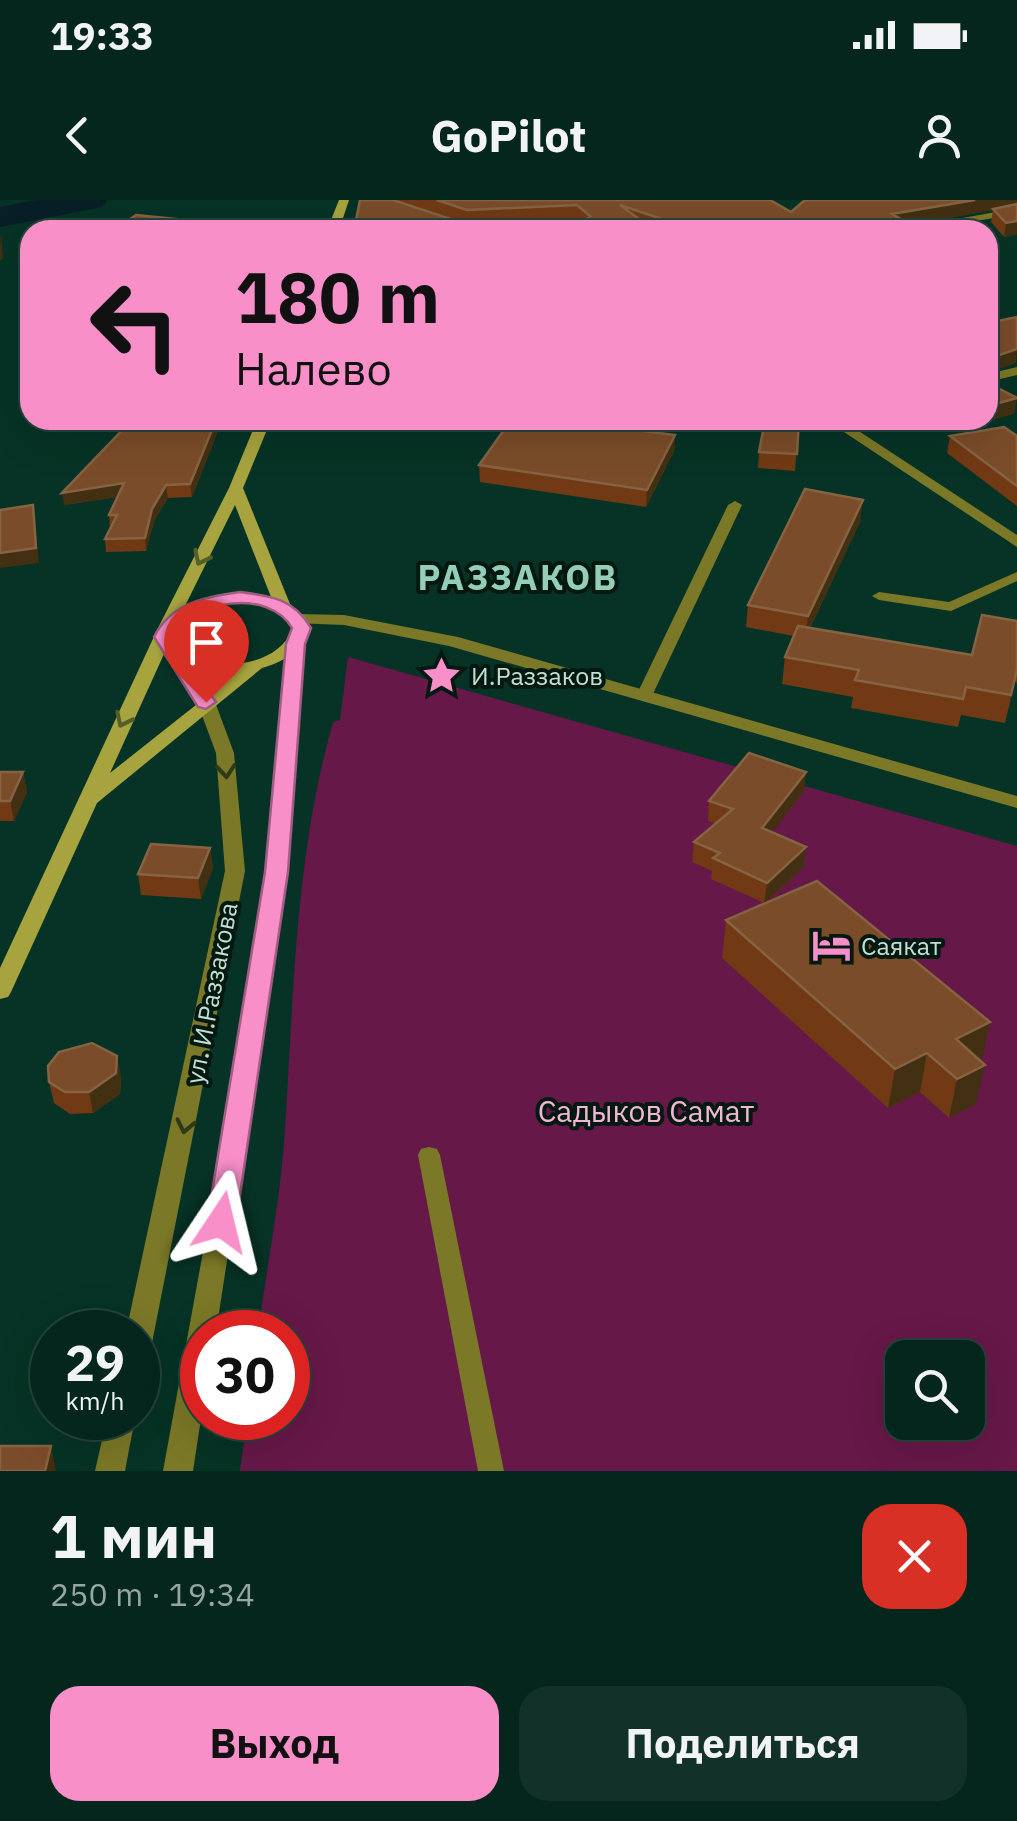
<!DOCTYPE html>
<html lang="ru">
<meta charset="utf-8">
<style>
:root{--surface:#04261c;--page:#123229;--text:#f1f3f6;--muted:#97a5a3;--line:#25433b;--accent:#f98fc9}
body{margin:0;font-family:"IBM Plex Sans",sans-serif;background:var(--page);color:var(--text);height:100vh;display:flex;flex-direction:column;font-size:38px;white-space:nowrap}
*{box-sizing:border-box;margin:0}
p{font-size:32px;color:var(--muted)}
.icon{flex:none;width:55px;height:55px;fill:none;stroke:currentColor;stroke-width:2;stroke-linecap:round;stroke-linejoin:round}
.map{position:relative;height:1271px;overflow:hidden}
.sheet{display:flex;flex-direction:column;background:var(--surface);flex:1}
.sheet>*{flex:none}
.guide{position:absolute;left:20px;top:20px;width:978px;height:210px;border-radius:30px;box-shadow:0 10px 40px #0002,0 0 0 2px var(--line);background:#f98fc9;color:#111;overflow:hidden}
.fabs{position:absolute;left:885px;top:1140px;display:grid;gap:20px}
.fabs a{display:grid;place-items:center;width:100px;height:100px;border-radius:20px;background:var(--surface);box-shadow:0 10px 40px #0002,0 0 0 2px var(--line);font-size:50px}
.speed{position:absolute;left:30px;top:1110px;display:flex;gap:20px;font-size:50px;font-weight:700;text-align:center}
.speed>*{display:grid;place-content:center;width:130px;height:130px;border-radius:50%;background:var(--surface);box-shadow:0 10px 40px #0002,0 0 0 2px var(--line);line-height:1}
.speed small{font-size:25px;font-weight:400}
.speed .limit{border:15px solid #d22;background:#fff;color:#111}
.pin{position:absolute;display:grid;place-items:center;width:85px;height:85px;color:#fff;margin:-102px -42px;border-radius:50% 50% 50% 0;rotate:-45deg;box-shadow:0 0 10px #0007}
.pin .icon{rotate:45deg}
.me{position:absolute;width:110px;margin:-55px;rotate:10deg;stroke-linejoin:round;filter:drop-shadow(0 0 8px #0008)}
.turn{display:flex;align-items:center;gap:35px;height:210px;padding:0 50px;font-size:45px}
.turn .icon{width:130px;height:130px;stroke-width:2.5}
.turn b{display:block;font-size:70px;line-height:85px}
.round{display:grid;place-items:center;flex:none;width:105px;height:105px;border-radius:30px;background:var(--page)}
.head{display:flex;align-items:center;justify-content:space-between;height:170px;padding:0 50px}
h1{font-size:60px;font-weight:700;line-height:75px}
.action{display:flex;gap:20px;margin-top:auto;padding:20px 50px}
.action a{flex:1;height:115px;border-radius:30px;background:var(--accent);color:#111;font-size:40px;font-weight:700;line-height:115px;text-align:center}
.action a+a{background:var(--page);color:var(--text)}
.status{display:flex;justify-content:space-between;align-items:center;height:70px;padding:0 50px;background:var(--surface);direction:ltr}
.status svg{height:28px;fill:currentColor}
header{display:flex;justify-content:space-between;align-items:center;height:130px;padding:0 50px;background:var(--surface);font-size:45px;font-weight:700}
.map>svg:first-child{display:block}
.green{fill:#661848;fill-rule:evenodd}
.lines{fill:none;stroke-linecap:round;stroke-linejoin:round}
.river{fill:#091f28;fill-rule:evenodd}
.service{fill:#7b7827;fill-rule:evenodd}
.minor{fill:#7b7827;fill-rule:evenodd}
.tertiary{fill:#7b7827;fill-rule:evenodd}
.secondary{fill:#a7a33e;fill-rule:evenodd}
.wall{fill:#713a14;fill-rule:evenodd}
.shaded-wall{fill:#433012}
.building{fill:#7a4c29;stroke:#856343;stroke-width:2.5}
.oneway{stroke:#545e27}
.oneway2{stroke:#2c3a18}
.route{fill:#f98fc9;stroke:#a25d83;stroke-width:2.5}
.labels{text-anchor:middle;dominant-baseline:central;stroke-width:8;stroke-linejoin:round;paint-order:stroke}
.poi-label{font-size:25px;fill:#c3ded2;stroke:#021810;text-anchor:start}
.street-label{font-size:25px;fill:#c3ded2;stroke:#021810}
.near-park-label{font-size:30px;fill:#f2b6d4;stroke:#021810}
.district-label{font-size:35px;font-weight:bold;letter-spacing:2.5px;fill:#95ceb7;stroke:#021810}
</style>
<div class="status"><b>19:33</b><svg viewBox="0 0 49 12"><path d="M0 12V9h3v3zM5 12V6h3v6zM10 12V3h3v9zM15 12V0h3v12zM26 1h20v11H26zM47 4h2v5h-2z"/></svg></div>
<header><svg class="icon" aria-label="back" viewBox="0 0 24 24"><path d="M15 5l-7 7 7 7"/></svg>GoPilot<svg class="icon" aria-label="person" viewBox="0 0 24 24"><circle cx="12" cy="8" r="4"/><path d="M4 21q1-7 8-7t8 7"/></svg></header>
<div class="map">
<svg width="1017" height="1271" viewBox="0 0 1017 1271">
<rect width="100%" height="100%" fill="#063325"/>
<path class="green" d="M 348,457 L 1017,646 L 1017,1271 L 240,1271 L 247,1218 L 288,1218 L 288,1132 L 258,1132 C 267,1065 281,997 285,929 C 294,791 295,656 333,522 L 340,520 ZM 902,1158 L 968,1158 L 968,1222 L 902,1222 Z"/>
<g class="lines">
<polygon class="river" points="36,0 107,0 102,7 0,27 0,7"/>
<g class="service">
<polygon points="735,301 742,305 652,496 650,499 638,499 636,496 728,305"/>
<polygon points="1017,372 1017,381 951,411 879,400 872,396 879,392 949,402"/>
<polygon points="429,947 437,949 440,955 504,1271 478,1271 418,955 421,949"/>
</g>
<g class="minor">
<polygon points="1017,8 1017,14 924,30 898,30"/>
<polygon points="826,220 842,220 1017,335 1017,347"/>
<polygon points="299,414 344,415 458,437 1017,596 1017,608 449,446 344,425 293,423 293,415"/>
<polygon points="295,439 304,444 287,673 216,1132 202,1132 202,1212 193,1271 163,1271 228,915 267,673 286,444"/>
<polygon points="171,448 177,449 215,502 234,553 245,671 152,1143 148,1151 138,1154 138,1132 126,1132 225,671 216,553 197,502 162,453"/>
<polygon points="107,1218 135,1218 125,1271 95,1271"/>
</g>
<g class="tertiary">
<polygon points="1017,167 1017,175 988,182 988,174"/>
<path d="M 743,220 L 798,220 C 786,227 755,227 743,220 Z"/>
</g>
<g class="secondary">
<polygon points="339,0 349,0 339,30 327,30"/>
<path d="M 257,220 L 271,220 L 243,288 L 290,404 L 304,416 L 310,428 C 301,451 286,461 262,468 L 97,603 L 11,792 L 8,797 L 0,799 L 0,768 L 158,428 L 229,288 ZM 235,305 L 271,397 L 240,393 L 186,404 ZM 240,403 C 262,404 282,407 294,428 C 274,472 205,474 174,444 L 174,429 C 193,409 214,405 240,403 ZM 164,454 C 183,472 210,476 235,474 L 110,573 Z"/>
</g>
</g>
<g class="wall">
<path d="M 396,0 L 770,0 L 791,12 L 1017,0 L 1017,34 L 1004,37 L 991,22 L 993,10 L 910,25 L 920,30 L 354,30 L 458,20 ZM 577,18 L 579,20 L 536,20 Z"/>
<polygon points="799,220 795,271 758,268 759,252"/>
<polygon points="221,223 192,297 168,298 154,321 146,351 106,352 105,339 110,328 109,315 117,297 64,305"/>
<polygon points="675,235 674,251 646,307 480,282 479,265"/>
<polygon points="950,236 1017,236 1017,306 947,253"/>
<polygon points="860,322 810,428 972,455 1017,421 1017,483 1015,481 1005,523 961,515 958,527 851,508 853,497 782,484 785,457 794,436 746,427 748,405"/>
<polygon points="0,572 23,572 27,592 14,621 0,621"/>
<polygon points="804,591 772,632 806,647 804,667 765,703 990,822 980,861 976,904 949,918 920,892 888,908 722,758 726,720 764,703 711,679 712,671 692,662 694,642 715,623 708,621 709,601"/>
<polygon points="210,648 213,668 201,699 141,695 138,674"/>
<polygon points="121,877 120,894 93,913 70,914 54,903 49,882"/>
</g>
<g class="shaded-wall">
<polygon points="975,0 1017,0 1017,6 890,28 892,14"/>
<polygon points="185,20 186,30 174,30"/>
<polygon points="1017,21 1017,34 1004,37 1006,23"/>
<polygon points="1,30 3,58 0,61 0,48"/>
<polygon points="1017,149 1016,163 988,173 988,159"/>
<polygon points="1017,198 1014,214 977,224 978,220 988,220 988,206"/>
<polygon points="215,220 221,220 221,223 192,297 190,284"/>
<polygon points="675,235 674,251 646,307 647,290"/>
<polygon points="124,283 125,296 64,305 62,293"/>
<polygon points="166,285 168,298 154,321 146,351 145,338 152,309"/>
<polygon points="863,300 860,322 805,438 808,416"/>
<polygon points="33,305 39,363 0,368 0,353"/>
<polygon points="23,572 27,592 14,621 10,601"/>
<polygon points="806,572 804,591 760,648 762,628"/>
<polygon points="806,647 804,667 764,704 767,683"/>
<polygon points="210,648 213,668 201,699 198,678"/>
<polygon points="990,822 982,860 953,875 956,839"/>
<polygon points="927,853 920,892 888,908 895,869"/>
<polygon points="117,856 121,877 120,894 93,913 89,892"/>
<polygon points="985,865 976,904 949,918 957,879"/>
<polygon points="51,1246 56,1271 45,1271"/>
</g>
<g class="building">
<polygon points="360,0 393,0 454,20 586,20 590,16 577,5 467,10 437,0 770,0 791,12 805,0 975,0 892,14 920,30 695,30 620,5 654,30 354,30"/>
<polygon points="1017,4 1017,21 1006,23 993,9"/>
<polygon points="136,15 185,20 174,30 114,30"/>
<polygon points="1017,117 1017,149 988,159 988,123"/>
<polygon points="988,183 1017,198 988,206"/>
<polygon points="132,220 216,220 190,284 166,285 152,309 145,338 105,339 117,315 109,315 124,283 62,293"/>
<polygon points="511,220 554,220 675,235 647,290 479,265"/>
<polygon points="765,220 799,220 797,254 759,252"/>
<polygon points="1004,227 1017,236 1017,286 950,236"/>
<polygon points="805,289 863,300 808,416 748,405"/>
<polygon points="33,305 36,348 0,353 0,310"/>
<polygon points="982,415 1017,421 1017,469 1011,495 966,487 963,499 855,480 859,470 785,457 798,426 972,455"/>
<polygon points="749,553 806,572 762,628 806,647 767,683 713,658 720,653 694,642 733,609 709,601"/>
<polygon points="0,572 23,572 10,601 0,601"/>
<polygon points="151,644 210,648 198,678 138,674"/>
<polygon points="817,681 990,822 956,839 985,865 957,879 927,853 895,869 726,720"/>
<polygon points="92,843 117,856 116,873 89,892 65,892 49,882 48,866 59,852"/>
<polygon points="0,1246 51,1246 45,1271 0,1271"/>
</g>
<defs><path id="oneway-chevron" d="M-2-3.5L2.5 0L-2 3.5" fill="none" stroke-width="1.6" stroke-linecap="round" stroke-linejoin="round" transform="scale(2.5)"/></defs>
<g class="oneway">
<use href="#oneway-chevron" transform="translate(201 358) rotate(116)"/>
<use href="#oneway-chevron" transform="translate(123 520) rotate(116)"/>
</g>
<g class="oneway2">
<use href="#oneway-chevron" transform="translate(226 571) rotate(85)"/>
<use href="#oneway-chevron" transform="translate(185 926) rotate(102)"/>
</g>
<path class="route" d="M 240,392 C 272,396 294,399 311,428 L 305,444 L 288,672 L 236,1022 L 232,1030 L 211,1030 L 207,1022 L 265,672 L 286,444 L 292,428 C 269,388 192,400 173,437 L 175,445 L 216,502 L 206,509 L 198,507 L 154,437 C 171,403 204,397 240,392 Z"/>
<defs>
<symbol id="sight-bare" viewBox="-9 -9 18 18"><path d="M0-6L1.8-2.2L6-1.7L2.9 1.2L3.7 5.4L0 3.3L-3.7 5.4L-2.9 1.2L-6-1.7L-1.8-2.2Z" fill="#f98fc9" stroke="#021810" stroke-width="2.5" paint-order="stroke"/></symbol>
<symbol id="hotel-bare" viewBox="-9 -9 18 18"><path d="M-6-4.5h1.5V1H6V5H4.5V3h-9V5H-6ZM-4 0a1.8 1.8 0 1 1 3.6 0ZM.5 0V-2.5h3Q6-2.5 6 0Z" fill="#f98fc9" stroke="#021810" stroke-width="2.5" paint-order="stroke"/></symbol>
</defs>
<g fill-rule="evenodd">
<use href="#sight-bare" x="414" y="448" width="55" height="55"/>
<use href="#hotel-bare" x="804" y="718" width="55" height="55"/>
</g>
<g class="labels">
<g class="poi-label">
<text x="471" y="475">И.Раззаков</text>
<text x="861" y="745">Саякат</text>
</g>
<g class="street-label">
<text transform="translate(211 793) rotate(-79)">ул. И.Раззакова</text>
</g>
<g class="near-park-label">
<text x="646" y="910">Садыков Самат</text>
</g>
<g class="district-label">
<text x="518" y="377">РАЗЗАКОВ</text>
</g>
</g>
</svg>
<div class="fabs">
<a><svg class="icon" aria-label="search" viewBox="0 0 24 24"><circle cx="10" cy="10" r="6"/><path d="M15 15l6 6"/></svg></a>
</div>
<div class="speed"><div>29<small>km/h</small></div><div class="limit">30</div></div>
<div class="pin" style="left:206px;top:502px;background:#d93025"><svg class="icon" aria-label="arrive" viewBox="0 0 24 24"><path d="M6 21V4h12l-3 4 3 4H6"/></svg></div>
<svg class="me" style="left:221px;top:1022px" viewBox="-20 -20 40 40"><path d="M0-17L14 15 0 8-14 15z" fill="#f98fc9" stroke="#fff" stroke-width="4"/></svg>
<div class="guide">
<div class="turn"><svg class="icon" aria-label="left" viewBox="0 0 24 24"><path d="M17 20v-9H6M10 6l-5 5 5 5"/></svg><div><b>180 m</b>Налево</div></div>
</div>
</div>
<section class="sheet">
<div class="head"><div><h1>1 мин</h1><p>250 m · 19:34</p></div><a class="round" style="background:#d93025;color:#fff"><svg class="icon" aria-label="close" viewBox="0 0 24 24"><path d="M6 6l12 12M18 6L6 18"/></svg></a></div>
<div class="action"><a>Выход</a><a>Поделиться</a></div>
</section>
